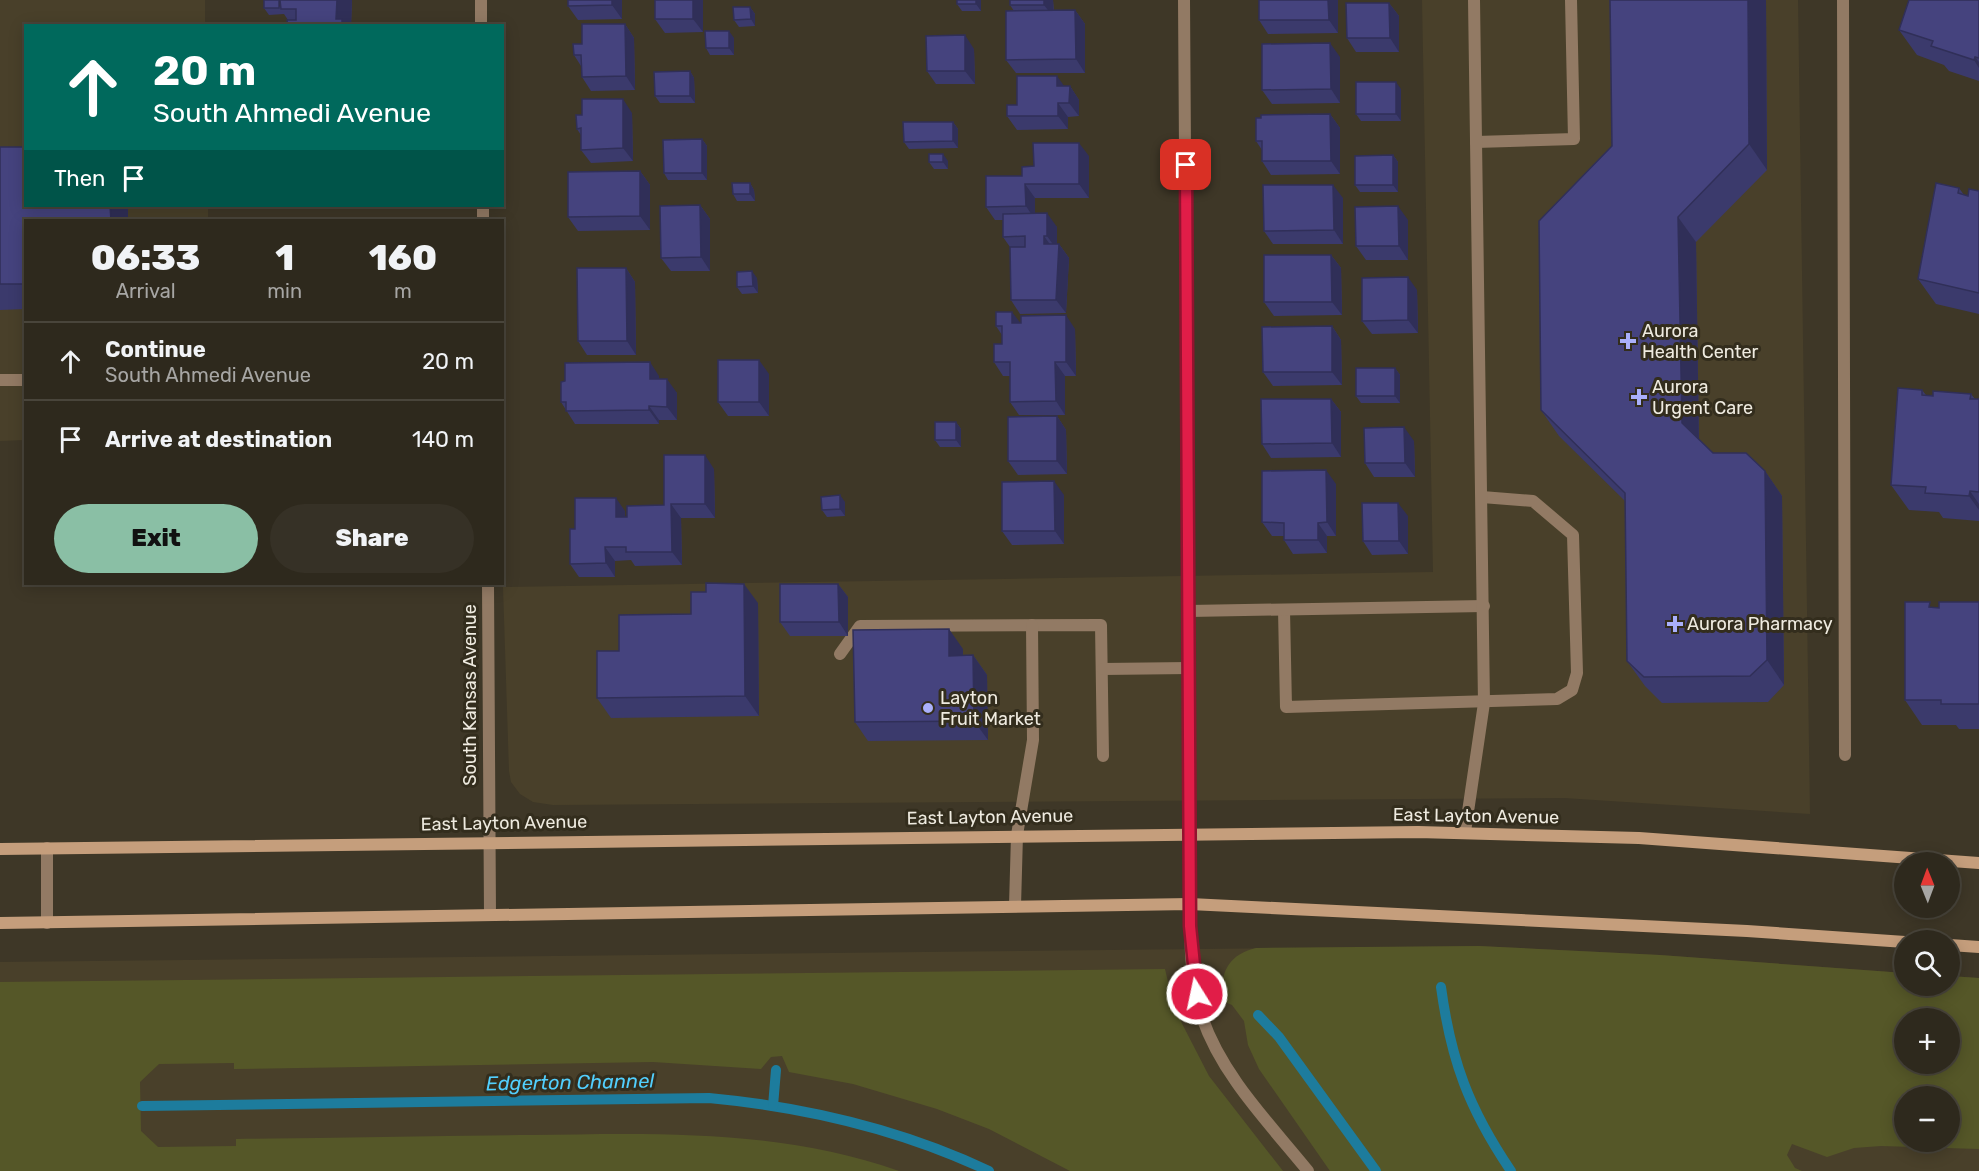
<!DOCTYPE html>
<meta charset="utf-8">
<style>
:root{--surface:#2e291d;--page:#363126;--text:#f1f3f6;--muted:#a7a6a4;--line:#49453b;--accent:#8abfa5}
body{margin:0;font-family:Rubik,sans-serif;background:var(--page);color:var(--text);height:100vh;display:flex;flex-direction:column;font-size:22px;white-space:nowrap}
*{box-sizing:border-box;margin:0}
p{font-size:20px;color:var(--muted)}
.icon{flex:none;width:33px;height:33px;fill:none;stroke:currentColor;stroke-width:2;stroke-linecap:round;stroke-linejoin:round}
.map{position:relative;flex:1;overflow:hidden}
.drawer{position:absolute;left:24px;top:219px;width:480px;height:366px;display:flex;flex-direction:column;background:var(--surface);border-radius:0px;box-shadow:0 3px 15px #0003,0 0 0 2px var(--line)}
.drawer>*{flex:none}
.banner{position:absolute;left:24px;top:24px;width:480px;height:183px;border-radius:0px;box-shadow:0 3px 15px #0003,0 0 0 2px var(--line);background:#00695c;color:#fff;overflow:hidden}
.needle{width:39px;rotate:359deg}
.fabs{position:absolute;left:1894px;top:852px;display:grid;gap:12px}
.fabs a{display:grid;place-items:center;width:66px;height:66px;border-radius:50%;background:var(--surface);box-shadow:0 3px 15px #0003,0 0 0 2px var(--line);font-size:30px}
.pin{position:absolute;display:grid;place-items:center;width:51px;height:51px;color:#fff;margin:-26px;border-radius:12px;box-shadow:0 3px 9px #0006}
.me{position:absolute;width:66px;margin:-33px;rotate:350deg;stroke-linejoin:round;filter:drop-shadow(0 0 4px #0008)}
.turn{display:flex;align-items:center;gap:21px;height:126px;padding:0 30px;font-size:27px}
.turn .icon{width:78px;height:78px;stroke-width:2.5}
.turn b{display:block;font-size:42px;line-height:51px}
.then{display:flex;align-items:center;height:57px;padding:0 30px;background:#0003;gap:12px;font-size:22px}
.eta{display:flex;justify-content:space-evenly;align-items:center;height:102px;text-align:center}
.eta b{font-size:36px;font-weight:800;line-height:42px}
.action{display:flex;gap:12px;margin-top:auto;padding:12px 30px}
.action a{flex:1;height:69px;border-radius:36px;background:var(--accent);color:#111;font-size:24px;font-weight:800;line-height:69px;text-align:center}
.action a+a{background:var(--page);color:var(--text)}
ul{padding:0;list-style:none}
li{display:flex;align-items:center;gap:18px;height:78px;padding:0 30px;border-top:2px solid var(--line)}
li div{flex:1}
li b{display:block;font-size:22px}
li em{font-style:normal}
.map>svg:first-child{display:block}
.built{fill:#49402a;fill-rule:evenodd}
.green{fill:#555728;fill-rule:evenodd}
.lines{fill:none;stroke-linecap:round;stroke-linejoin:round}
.stream{stroke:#1d7c9d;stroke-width:10}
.service{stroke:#927a64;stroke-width:12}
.minor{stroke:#927a64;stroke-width:12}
.secondary{stroke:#c59e7c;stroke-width:12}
.wall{fill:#3b3a6c}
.shaded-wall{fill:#302f58}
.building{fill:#45437e;stroke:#302f58;stroke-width:1.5}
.route-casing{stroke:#92132f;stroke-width:15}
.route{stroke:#e11d48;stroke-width:10}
.poi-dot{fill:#aab0fb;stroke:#332d1d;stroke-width:2}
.labels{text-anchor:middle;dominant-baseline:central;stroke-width:6;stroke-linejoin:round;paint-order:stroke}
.poi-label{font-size:18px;fill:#efebe0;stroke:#332d1d;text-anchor:start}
.street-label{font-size:18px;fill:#efebe0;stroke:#332d1d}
.water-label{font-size:20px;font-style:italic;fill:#52cffd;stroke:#332d1d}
</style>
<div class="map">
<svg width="1979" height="1171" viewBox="0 0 1979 1171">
<rect width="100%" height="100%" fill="#3e3727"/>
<g class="built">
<polygon points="0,0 205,0 205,25 26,26 26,206 208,206 208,220 26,220 25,440 0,441"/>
<polygon points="1422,0 1798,0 1810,814 1564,798 553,805 533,802 520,794 511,782 509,771 503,587 1433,572"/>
<path d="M 1479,946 L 1660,955 L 1905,973 L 1905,986 L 1950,986 L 1950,976 L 1979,978 L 1979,1171 L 0,1171 L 0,962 ZM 1905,1018 L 1950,1018 L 1950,1064 L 1905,1064 ZM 1905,1096 L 1950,1096 L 1950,1142 L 1905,1142 Z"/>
</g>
<g class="green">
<path d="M 1479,946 L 1660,955 L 1905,973 L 1905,986 L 1950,986 L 1950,976 L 1979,978 L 1979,1149 L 1881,1146 L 1854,1148 L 1827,1157 L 1792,1144 L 1787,1155 L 1795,1168 L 1802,1171 L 1330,1171 L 1259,1069 L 1248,1045 L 1244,1021 L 1232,1005 L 1222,1001 C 1220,974 1227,955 1256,948 ZM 1905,1018 L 1950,1018 L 1950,1064 L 1905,1064 ZM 1905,1096 L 1950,1096 L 1950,1142 L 1905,1142 Z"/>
<path d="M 1165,969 L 1174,1008 L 1209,1076 L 1283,1171 L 1070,1171 L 989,1129 L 937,1109 L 853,1084 L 789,1072 L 782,1056 L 771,1057 L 761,1069 L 653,1062 L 234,1069 L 234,1063 L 159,1064 L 140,1082 L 141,1131 L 158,1147 L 236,1146 L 236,1139 C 334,1138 433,1136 531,1135 C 656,1133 779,1129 899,1171 L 0,1171 L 0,982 Z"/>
</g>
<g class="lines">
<g class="stream">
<path d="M 1441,987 C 1451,1061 1469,1109 1511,1171"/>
<polyline points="1258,1015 1279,1037 1376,1171"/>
<path d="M 142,1106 L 709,1098 C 805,1107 902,1130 989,1171"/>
<polyline points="773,1106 776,1070"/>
</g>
<g class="service">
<polyline points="1843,0 1845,755"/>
<polyline points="1476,142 1574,139 1571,0"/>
<polyline points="0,380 26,380"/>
<polyline points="1284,610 1286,707 1557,699 1572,690 1577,673 1573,535 1533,501 1482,497"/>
<polyline points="1189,611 1484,606"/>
<polyline points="840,654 860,626 1101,625 1103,756"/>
<polyline points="1103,669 1189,668"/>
<polyline points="1465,832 1484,703 1474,0"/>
<polyline points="47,848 47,923"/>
<path d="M 1190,904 C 1190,941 1190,981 1202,1017 C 1222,1076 1270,1124 1308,1171"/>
<polyline points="1015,906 1017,835 1033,740 1032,625"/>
</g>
<g class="minor">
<polyline points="481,0 481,26"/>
<polyline points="1184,0 1190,904"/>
<polyline points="483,206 483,220"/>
<polyline points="488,584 490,915"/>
</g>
<g class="secondary">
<polyline points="0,849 1418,832 1639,838 1979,863"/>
<polyline points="0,923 1190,904 1747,931 1905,942"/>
<polyline points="1950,945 1979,947"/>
</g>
</g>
<g class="wall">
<polygon points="352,0 351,26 288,20 284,14 269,15 264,8"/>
<polygon points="568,0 622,0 622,19 578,20 568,6"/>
<polygon points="655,0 703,0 703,32 665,33 655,19"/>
<polygon points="957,0 981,0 981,11 962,11 957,4"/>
<polygon points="1010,0 1053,0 1054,11 1075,10 1085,24 1085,73 1016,73 1006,60 1014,11 1010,5"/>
<polygon points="1338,0 1338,33 1268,34 1259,20"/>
<polygon points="1610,0 1766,0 1767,170 1696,242 1699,440 1713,453 1765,471 1782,496 1784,685 1768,702 1662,703 1645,686 1627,661 1625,501 1559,436 1541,410 1612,146"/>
<polygon points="1979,0 1979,81 1949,71 1944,65 1917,55 1899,30"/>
<polygon points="1389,3 1399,16 1399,52 1356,52 1347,38"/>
<polygon points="750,7 755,14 755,26 739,27 734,20"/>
<polygon points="625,24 634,38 635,90 591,91 582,77 581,66 574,55 582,44"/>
<polygon points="734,38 734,55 710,55 706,48"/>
<polygon points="974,49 975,84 936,84 927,71"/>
<polygon points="1340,57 1340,103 1272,104 1262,90"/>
<polygon points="690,71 694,78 695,103 660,103 655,96"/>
<polygon points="1064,86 1070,86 1079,100 1079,116 1068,117 1068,129 1017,130 1007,116 1017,105"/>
<polygon points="1401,89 1401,121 1361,121 1356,114"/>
<polygon points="632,113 633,161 591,163 581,150 581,135 577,129"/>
<polygon points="1330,114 1340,128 1340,174 1271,175 1262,161 1262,150 1256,141"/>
<polygon points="953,122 958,129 958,148 909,149 904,142"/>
<polygon points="702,139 707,146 707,180 668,180 664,173"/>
<polygon points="0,147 26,206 128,206 128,220 26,220 26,309 0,310"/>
<polygon points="1393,155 1398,162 1398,192 1360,192 1355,185"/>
<polygon points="1089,156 1089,198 1035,198 1035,213 1057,227 1057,244 1059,244 1069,258 1066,313 1020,314 1011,300 1010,247 1003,237 1003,220 995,220 986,207 1034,166"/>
<polygon points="948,161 948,169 934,169 929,162"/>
<polygon points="640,171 650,185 650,230 578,231 568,217"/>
<polygon points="750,183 754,190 755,201 737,201 733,194"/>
<polygon points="1959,188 1964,195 1968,196 1979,191 1979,314 1936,304 1918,279"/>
<polygon points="1343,198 1343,244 1273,244 1264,231"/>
<polygon points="700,205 710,219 710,271 671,271 661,258"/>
<polygon points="1408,220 1408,260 1366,260 1356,246"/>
<polygon points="1331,255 1341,268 1342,315 1274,316 1264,302"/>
<polygon points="626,268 635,282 636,355 587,355 578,341"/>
<polygon points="757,278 758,293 742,294 737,287"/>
<polygon points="1417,290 1418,333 1372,334 1362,321"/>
<polygon points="1020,323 1075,329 1076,376 1065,376 1065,415 1019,415 1010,402 1010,376 1003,376 994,362 1002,344 1002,335 996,326"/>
<polygon points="1332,326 1341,340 1342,385 1273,386 1263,372"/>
<polygon points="1395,368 1400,375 1400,403 1361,403 1356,396"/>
<polygon points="769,374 769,416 728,416 718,402"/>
<polygon points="659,376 659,379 677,393 677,420 659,420 659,424 575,424 561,402"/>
<polygon points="1922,390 1926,395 1971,394 1975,399 1979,399 1979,521 1943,518 1939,512 1909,510 1891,485"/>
<polygon points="1331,399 1341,412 1341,457 1271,458 1262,444"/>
<polygon points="1057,416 1066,430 1067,474 1018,475 1008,461"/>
<polygon points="956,422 961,429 961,447 940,447 935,440"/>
<polygon points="1414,441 1415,477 1374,477 1365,463"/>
<polygon points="714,469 715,518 681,518 682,565 635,566 631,560 615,561 615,577 579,577 570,564 575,529 625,511 625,517 664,505"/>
<polygon points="1336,484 1336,536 1327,536 1327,553 1293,554 1284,540 1284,536 1272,536 1262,522"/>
<polygon points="1064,495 1064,544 1012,545 1002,531"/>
<polygon points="845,502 845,516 827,517 822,510"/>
<polygon points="1408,516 1408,554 1372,555 1363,541"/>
<polygon points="838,584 848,597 848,636 790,636 780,622"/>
<polygon points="1979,602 1979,729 1959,729 1956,725 1922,725 1905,700 1934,607 1939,608"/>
<polygon points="758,603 759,716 611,718 597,698 619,651 691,614"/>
<polygon points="963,649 963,655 973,655 987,675 988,740 868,741 855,722"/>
</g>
<g class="shaded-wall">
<polygon points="337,0 352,0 351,26 340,26 336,19"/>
<polygon points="612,0 622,0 622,19 612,5"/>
<polygon points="693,0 703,0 703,32 693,19"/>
<polygon points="976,0 981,0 981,11 976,4"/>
<polygon points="1044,0 1053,0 1054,18 1044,5"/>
<polygon points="1328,0 1338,0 1338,33 1329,20"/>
<polygon points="1748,0 1766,0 1767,170 1749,144"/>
<polygon points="1389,3 1399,16 1399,52 1390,38"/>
<polygon points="750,7 755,14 755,26 751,19"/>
<polygon points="1075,10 1085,24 1085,73 1076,59"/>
<polygon points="625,24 634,38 635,90 626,76"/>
<polygon points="729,31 734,38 734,55 729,48"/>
<polygon points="965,35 974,49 975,84 965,71"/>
<polygon points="1330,43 1340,57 1340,103 1331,89"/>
<polygon points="1975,57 1979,62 1979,68 1974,60"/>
<polygon points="690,71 694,78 695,103 690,96"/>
<polygon points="1057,76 1067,90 1057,86"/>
<polygon points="1396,82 1401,89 1401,121 1396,114"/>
<polygon points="1070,86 1079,100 1079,116 1069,103"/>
<polygon points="623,99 632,113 633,161 623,148"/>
<polygon points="1058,103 1068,117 1068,129 1058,116"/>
<polygon points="1330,114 1340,128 1340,174 1331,161"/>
<polygon points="953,122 958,129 958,148 953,141"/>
<polygon points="702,139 707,146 707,180 702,173"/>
<polygon points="1079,143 1089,156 1089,198 1079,184"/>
<polygon points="943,154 948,161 948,169 943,162"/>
<polygon points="1393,155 1398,162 1398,192 1393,185"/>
<polygon points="640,171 650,185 650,230 640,216"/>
<polygon points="750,183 754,190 755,201 750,194"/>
<polygon points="1025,184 1035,198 1035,220 1026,206"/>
<polygon points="1333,185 1343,198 1343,244 1334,230"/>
<polygon points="700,205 710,219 710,271 701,257"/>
<polygon points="110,206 128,206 128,220 111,220"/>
<polygon points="1398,206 1408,220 1408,260 1399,246"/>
<polygon points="1047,213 1057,227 1057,250 1047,236"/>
<polygon points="1678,217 1696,242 1699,448 1682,423"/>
<polygon points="1044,236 1054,250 1044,244"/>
<polygon points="1059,244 1069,258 1066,313 1056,300"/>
<polygon points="1331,255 1341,268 1342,315 1332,302"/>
<polygon points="626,268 635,282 636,355 627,341"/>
<polygon points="752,271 757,278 758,293 753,286"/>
<polygon points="1408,277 1417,290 1418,333 1408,320"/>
<polygon points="1012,312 1022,325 1012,323"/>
<polygon points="1066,315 1075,329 1076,376 1066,362"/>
<polygon points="1332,326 1341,340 1342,385 1332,372"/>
<polygon points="759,360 769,374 769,416 759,402"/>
<polygon points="650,362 659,376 660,393 650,379"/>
<polygon points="1055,362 1065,376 1065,415 1056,401"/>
<polygon points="1395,368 1400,375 1400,403 1395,396"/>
<polygon points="667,379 677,393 677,420 667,407"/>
<polygon points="1331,399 1341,412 1341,457 1332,443"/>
<polygon points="649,406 659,420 659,424 649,410"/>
<polygon points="1057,416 1066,430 1067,474 1057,461"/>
<polygon points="956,422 961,429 961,447 956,440"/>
<polygon points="1404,427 1414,441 1415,477 1405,463"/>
<polygon points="705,455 714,469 715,518 705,504"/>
<polygon points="1326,470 1336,484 1336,536 1327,522"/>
<polygon points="1765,471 1782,496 1784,685 1767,660"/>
<polygon points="1054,481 1064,495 1064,544 1055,531"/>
<polygon points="1970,491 1979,504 1979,510 1969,496"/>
<polygon points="840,495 845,502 845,516 840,509"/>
<polygon points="616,498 625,511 626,531 616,517"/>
<polygon points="1398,503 1408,516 1408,554 1399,541"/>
<polygon points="671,504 681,518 682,565 672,552"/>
<polygon points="1318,523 1327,536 1327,553 1318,540"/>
<polygon points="605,547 615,561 615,577 606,563"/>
<polygon points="744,584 758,603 759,716 745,696"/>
<polygon points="838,584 848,597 848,636 839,622"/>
<polygon points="949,629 963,649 963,676 949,656"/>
<polygon points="973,655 987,675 988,740 974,721"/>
</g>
<g class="building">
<rect x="264" y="0" width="15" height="8"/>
<polygon points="280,0 337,0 336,19 342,19 342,26 288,26 287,20 296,20 296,9 281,9"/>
<polygon points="568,0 612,0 612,5 568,6"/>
<rect x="655" y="0" width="38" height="19"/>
<rect x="957" y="0" width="19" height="4"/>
<rect x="1010" y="0" width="34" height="5"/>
<polygon points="1259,0 1328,0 1329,20 1259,20"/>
<polygon points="1610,0 1748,0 1749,144 1678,217 1682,423 1713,453 1746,453 1765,471 1767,660 1750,676 1644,677 1627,661 1625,493 1541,410 1539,221 1612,146"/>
<polygon points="1909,0 1979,0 1979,58 1975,57 1974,60 1931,46 1933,41 1899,30"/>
<polygon points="1346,3 1389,3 1390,38 1347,38"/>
<polygon points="733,7 750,7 751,19 734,20"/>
<polygon points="1075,10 1076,59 1006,60 1006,11"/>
<polygon points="582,24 625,24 626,76 582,77 581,55 574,55 573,44 582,44"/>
<polygon points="705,31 729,31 729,48 706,48"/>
<polygon points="965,35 965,71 927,71 926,36"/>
<polygon points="1330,43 1331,89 1262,90 1262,44"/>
<polygon points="690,71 690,96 655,96 654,72"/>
<polygon points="1017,76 1057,76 1057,86 1070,86 1069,103 1058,103 1058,116 1007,116 1007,105 1017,105"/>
<rect x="1356" y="82" width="40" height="32"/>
<polygon points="582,99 623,99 623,148 581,150 581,128 577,129 576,115 582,115"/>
<polygon points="1330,114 1331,161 1262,161 1262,141 1256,141 1256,118 1261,118 1261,115"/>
<polygon points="903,122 953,122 953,141 904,142"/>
<polygon points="702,139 702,173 664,173 663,140"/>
<polygon points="1033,143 1079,143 1079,184 1025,184 1026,206 986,207 986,176 1022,176 1022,167 1034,166"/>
<polygon points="0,147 26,147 26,206 110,206 111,220 26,220 26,284 0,284"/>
<rect x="929" y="154" width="14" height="8"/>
<polygon points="1393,155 1393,185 1355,185 1355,156"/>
<polygon points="640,171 640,216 568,217 568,172"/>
<polygon points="732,183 750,183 750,194 733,194"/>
<polygon points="1936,183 1959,188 1958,193 1968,196 1969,189 1979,191 1979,293 1918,279"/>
<polygon points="1263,185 1333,185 1334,230 1264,231"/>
<polygon points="700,205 701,257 661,258 660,206"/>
<polygon points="1398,206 1399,246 1356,246 1355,207"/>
<polygon points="1047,213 1047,236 1044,236 1044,244 1059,244 1056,300 1011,300 1010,247 1025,247 1025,236 1003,237 1003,214"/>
<polygon points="1264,255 1331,255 1332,302 1264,302"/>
<polygon points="577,268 626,268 627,341 578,341"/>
<polygon points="752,271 753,286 737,287 737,272"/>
<polygon points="1408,277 1408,320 1362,321 1362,278"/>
<polygon points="996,312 1012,312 1012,323 1021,323 1021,316 1066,315 1066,362 1055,362 1056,401 1010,402 1010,362 994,362 994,344 1002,344 1002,326 996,326"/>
<polygon points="1332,326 1332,372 1263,372 1262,327"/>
<rect x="718" y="360" width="41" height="42"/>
<polygon points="650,362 650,379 667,379 667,407 649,406 649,410 566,411 566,402 561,402 561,382 565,381 565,363"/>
<rect x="1356" y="368" width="39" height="28"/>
<polygon points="1898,388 1922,390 1922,395 1933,396 1933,391 1971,394 1970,399 1979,399 1979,492 1970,491 1969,496 1925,493 1926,487 1891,485"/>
<polygon points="1261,399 1331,399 1332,443 1262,444"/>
<polygon points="1057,416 1057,461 1008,461 1008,417"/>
<rect x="935" y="422" width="21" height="18"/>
<polygon points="1404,427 1405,463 1365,463 1364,428"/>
<polygon points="664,455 705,455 705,504 671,504 672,552 626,552 626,547 605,547 606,563 570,564 570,529 575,529 575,498 616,498 616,517 627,517 627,506 664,505"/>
<polygon points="1326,470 1327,522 1318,523 1318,540 1284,540 1284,523 1262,522 1262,471"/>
<polygon points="1054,481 1055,531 1002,531 1002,482"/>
<polygon points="840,495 840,509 822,510 821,497"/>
<polygon points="1362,503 1398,503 1399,541 1363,541"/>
<polygon points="706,583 744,584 745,696 597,698 597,651 619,651 619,615 691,614 691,592 706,592"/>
<polygon points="780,584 838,584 839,622 780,622"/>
<polygon points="1905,602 1930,602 1929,607 1939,608 1939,602 1979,602 1979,704 1941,704 1941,700 1905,700"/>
<polygon points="949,629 949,656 973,655 974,721 855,722 853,630"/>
</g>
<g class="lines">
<defs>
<polyline id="route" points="1186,165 1190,926 1197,994"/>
</defs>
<use href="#route" class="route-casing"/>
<use href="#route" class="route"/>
</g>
<g class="poi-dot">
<path d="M1625 332h6v6h6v6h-6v6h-6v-6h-6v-6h6z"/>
<path d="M1636 388h6v6h6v6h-6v6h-6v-6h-6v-6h6z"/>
<path d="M1672 615h6v6h6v6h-6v6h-6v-6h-6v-6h6z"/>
<circle cx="928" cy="708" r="6"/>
</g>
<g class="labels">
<g class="poi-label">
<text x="1642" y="331">Aurora<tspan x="1642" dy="21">Health Center</tspan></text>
<text x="1652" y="387">Aurora<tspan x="1652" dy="21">Urgent Care</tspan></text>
<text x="1687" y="624">Aurora Pharmacy</text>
<text x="940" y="698">Layton<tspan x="940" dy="21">Fruit Market</tspan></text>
</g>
<g class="street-label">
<text transform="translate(470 695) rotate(-90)">South Kansas Avenue</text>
<text transform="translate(1476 816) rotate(1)">East Layton Avenue</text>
<text transform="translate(990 817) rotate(-1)">East Layton Avenue</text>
<text transform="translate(504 823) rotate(-1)">East Layton Avenue</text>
</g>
<g class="water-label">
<text transform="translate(570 1082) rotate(-1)">Edgerton Channel</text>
</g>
</g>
</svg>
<div class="fabs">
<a><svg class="needle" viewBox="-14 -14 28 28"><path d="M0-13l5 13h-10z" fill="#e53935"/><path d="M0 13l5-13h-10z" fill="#a7a6a4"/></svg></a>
<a><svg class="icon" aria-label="search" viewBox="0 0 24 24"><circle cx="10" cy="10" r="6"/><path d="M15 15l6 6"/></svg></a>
<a>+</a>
<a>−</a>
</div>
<div class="pin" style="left:1186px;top:165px;background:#d93025"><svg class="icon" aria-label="arrive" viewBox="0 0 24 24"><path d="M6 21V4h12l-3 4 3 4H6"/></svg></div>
<svg class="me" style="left:1197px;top:994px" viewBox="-20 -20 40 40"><circle r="17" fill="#e11d48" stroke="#fff" stroke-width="3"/><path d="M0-11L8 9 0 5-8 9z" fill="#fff"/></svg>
<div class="banner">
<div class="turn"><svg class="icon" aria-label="ahead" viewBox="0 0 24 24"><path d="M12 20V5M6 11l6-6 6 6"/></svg><div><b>20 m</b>South Ahmedi Avenue</div></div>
<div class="then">Then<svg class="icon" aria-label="arrive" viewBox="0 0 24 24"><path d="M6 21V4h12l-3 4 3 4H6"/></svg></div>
</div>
<section class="drawer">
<div class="eta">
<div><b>06:33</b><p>Arrival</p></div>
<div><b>1</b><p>min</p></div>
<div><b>160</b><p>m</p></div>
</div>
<ul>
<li><svg class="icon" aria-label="ahead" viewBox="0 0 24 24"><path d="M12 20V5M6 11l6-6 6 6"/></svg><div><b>Continue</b><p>South Ahmedi Avenue</p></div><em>20 m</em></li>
<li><svg class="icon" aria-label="arrive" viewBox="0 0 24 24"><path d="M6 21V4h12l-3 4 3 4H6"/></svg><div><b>Arrive at destination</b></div><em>140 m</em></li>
</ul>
<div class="action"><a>Exit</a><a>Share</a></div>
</section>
</div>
